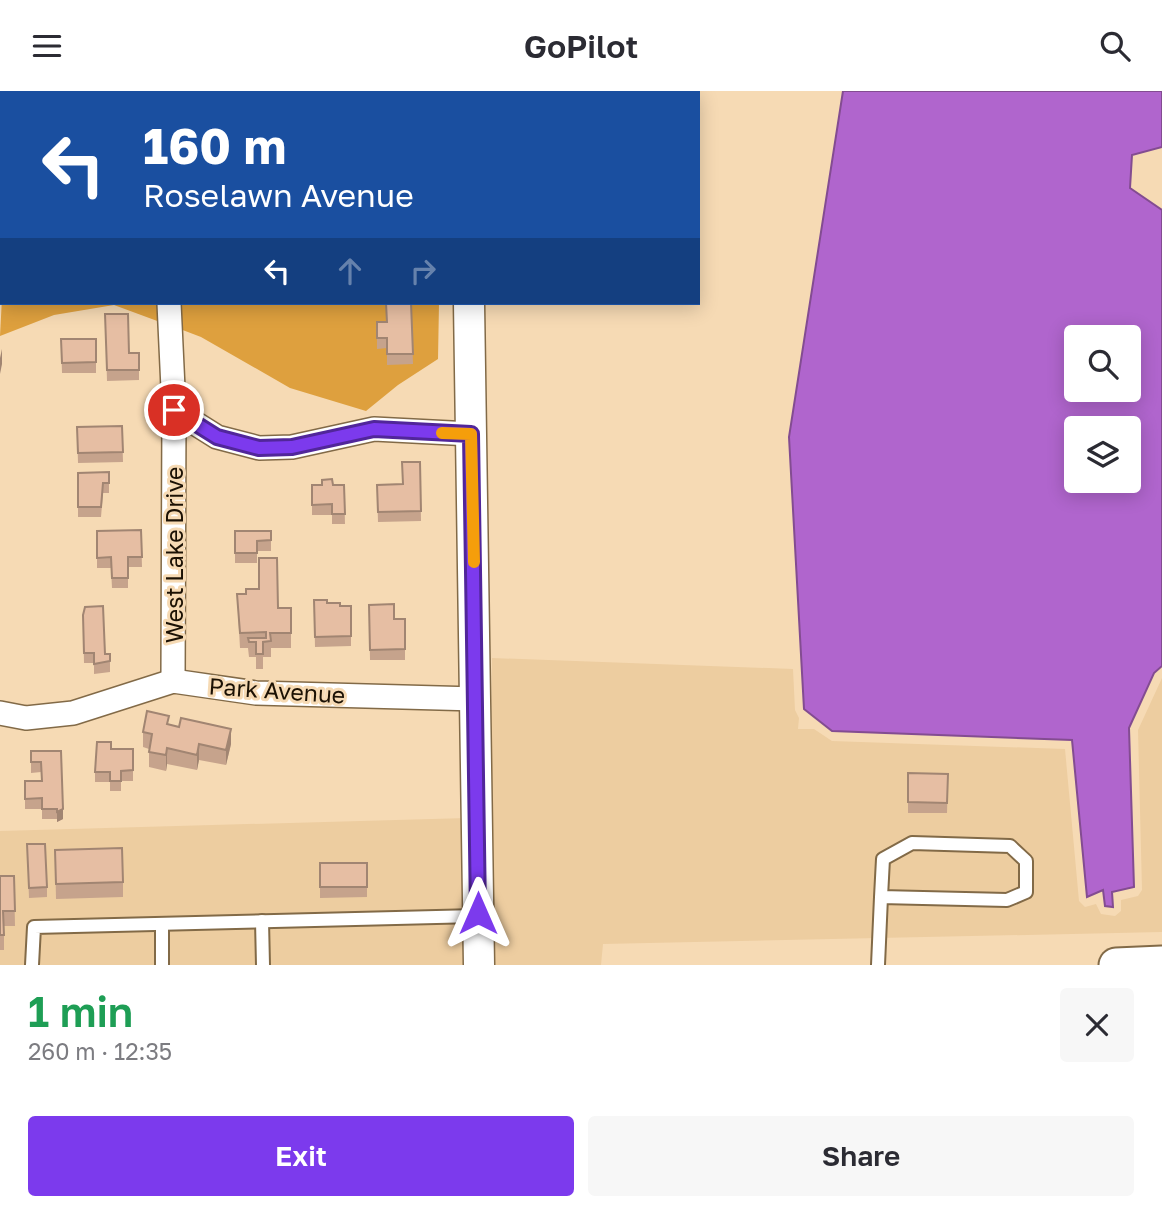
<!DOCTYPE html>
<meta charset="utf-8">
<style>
:root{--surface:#fff;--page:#f7f7f7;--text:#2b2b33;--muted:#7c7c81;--accent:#7c3aed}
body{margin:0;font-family:"Golos Text",sans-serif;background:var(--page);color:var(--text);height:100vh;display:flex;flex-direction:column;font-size:26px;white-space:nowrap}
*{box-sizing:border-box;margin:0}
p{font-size:23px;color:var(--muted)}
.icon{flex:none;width:38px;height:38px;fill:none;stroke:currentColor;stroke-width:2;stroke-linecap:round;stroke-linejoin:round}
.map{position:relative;height:874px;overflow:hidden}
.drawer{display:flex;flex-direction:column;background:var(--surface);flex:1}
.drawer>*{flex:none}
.hud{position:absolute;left:0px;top:0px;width:700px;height:214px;box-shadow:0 4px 18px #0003;background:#1a4fa0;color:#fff;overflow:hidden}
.buttons{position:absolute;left:1064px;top:234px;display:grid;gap:14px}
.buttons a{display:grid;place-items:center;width:77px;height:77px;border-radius:7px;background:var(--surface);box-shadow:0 4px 18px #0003;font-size:35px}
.pin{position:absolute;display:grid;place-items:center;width:60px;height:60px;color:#fff;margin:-30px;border:4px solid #fff;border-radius:50%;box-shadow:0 2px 7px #0007}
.me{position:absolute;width:77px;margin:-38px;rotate:0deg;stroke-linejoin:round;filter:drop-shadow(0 0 5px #0008)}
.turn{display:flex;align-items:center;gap:24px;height:147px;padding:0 28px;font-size:32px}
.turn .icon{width:91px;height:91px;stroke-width:2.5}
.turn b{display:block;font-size:49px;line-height:60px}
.lanes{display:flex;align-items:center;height:66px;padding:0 28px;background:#0003;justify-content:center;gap:35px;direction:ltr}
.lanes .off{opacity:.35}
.round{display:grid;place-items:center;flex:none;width:74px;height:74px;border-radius:7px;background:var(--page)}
.headline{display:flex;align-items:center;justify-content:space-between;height:119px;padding:0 28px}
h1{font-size:42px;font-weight:600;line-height:52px;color:#1e9e55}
.action{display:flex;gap:14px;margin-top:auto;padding:14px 28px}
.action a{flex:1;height:80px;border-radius:7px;background:var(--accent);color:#fff;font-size:28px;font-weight:600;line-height:80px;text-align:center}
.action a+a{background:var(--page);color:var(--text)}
header{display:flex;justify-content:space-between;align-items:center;height:91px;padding:0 28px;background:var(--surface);font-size:32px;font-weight:600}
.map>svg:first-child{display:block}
.built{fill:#edcda0}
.green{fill:#ffc56e}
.forest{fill:#dea03e}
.water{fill:#b065cd;stroke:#834c91;stroke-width:2;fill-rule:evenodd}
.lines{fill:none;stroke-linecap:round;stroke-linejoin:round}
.service-casing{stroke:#826a47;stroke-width:16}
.minor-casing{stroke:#826a47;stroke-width:26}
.tertiary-casing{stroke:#826a47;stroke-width:33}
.secondary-casing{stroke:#826a47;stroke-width:37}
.service{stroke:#fff;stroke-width:12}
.minor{stroke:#fff;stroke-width:23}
.tertiary{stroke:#fff;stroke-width:30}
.secondary{stroke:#fff;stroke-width:33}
.wall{fill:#c6a38c}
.shaded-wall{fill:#a18572}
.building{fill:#e6bea3;stroke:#a18572;stroke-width:2}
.route-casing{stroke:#51269a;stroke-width:18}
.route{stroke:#7c3aed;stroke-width:12}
.slow{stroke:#f59e0b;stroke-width:12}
.labels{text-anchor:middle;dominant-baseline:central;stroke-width:6;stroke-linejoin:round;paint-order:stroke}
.street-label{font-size:23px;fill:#1b1104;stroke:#f6dab4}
</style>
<header><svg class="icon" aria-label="menu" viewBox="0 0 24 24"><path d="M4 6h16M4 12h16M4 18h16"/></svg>GoPilot<svg class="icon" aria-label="search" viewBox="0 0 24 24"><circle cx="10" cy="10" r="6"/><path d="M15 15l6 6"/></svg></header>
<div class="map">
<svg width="1162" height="874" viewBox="0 0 1162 874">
<rect width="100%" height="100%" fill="#f6dab4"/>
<g class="built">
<polygon points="492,567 793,578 795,619 799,627 798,638 814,638 832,650 1065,658 1079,810 1085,816 1096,813 1101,823 1115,825 1121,820 1121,809 1138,805 1142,799 1138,639 1162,587 1162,841 603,853 601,874 489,874"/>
<polygon points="467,727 468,874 0,874 0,740"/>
</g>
<polygon class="green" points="0,0 65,2 2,2 2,178"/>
<g class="forest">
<polygon points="2,207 2,212 158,212 160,231 114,214 54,224 0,245"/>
<polygon points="179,212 439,212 438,268 398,294 366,320 290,297 201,246 180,238"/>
</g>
<path class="water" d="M 843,0 L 1162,0 L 1162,56 L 1132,64 L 1130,97 L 1162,119 L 1162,575 L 1154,582 L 1129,637 L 1134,796 L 1112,801 L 1113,816 L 1105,815 L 1103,799 L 1087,806 L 1072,649 L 832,640 L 804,618 L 789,346 ZM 1076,247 L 1129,247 L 1129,299 L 1076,299 ZM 1076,338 L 1129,338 L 1129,390 L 1076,390 Z"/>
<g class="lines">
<defs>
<g id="service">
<polyline points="262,830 263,874"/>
<polyline points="162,833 162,874"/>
<polyline points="32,874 34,836 477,825"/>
<polyline points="878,874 881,806 1007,809 1026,801 1026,770 1010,755 912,752 883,768 881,806"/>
</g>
<g id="minor">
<polyline points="0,196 2,195"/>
<polyline points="169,212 174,319 173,590"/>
<polyline points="174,319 217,346 259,357 292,356 374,338 471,343"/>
<polyline points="0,622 26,627 73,622 173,590 256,602 476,608"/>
</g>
<g id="tertiary">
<polyline points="465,0 465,2"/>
<polyline points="469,212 479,874"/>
</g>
<polyline id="secondary" points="1116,874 1162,872"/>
</defs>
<use href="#service" class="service-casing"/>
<use href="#minor" class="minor-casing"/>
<use href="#tertiary" class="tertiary-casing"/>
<use href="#secondary" class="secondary-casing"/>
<use href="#service" class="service"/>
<use href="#minor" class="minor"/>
<use href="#tertiary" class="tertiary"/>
<use href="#secondary" class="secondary"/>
</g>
<g class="wall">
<polygon points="146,0 184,0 146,2"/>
<polygon points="411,212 413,273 387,274 387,257 377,258 377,231 386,231"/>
<polygon points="105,223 129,262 139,262 139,289 107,290"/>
<polygon points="61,248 96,248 96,282 62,282"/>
<polygon points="122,335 123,371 78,372 77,336"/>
<polygon points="420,371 421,430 378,431 377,394 402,393"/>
<polygon points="109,381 109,402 103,402 101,426 78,426 78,382"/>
<polygon points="312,394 344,394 345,433 332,433 332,424 312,424"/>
<polygon points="141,439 142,476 128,476 128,497 112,497 111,477 97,477 97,440"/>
<polygon points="235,440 271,440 271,460 257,460 257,472 235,472"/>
<polygon points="237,503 278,517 291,517 291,557 271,557 271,566 263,566 263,578 256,578 256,566 249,566 248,557 240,557"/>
<polygon points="314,509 340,515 351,515 351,555 315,556"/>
<polygon points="369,514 394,528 405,528 405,569 370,569"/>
<polygon points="83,524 105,563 110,563 110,581 94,583 94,572 84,572"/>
<polygon points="169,634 231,653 226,674 199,669 197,679 167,673 166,680 149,676 149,658 143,656 143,641"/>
<polygon points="111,658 133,658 133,690 121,690 121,700 110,700 110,691 95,691 95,681"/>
<polygon points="31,660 61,660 63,728 57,731 57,728 42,728 42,718 25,718 25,690 41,690 41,681 31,682"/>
<polygon points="908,682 948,683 947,722 908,722"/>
<polygon points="27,753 47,796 47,806 29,807"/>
<polygon points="55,759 123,791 123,806 56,808"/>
<polygon points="320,772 367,772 367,806 320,807"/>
<polygon points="0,785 14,785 15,835 4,835 4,859 0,859"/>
</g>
<g class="shaded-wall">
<polygon points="2,258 2,273 0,283 0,267"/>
<polygon points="231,638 231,653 226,674 226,659"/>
<polygon points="199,653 199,669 197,679 197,664"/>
<polygon points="167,657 167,673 166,680 166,664"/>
<polygon points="63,718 63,728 57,731 57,721"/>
</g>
<g class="building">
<polygon points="386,212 411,212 413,263 387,263 387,247 377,247 377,231 387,231"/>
<polygon points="105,223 128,223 129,262 139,262 139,279 107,279"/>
<polygon points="61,248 96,248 96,271 62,272"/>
<polygon points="122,335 123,361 78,362 77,336"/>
<polygon points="402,371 420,371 421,420 378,421 377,394 403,393"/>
<polygon points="109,381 109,392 103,392 101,416 78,416 78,382"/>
<polygon points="332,388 333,394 344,394 345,423 332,423 332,413 312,414 312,394 322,394 322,389"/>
<polygon points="141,439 142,466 128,466 128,487 112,487 111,466 97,467 97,440"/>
<polygon points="235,440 271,440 271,449 257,450 257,462 235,462"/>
<polygon points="259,467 277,467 278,517 291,517 291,542 270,542 271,550 263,551 263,563 256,563 256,551 249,551 248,547 266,547 266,541 240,542 237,503 246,503 246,498 259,498"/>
<polygon points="314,509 327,509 327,512 340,512 340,515 351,515 351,545 315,546"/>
<polygon points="394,513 394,528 405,528 405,558 370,559 369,514"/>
<polygon points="103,515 105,563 110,563 110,570 94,573 94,562 84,562 83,524 85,516"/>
<polygon points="147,620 169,625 167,633 179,636 181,627 231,638 226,659 199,653 197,664 167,657 166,664 149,661 152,643 143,641"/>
<polygon points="97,651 111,651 111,658 133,658 133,679 121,680 121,690 110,690 110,681 95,681"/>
<polygon points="31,660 61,660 63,718 57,721 57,718 42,718 42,707 25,708 25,690 42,690 41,671 31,671"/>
<polygon points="908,682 948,683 947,712 908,711"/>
<polygon points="27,753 45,753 47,796 29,797"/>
<polygon points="122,757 123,791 56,793 55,759"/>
<rect x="320" y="772" width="47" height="24"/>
<polygon points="0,785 14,785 15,820 3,820 4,844 0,844"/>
</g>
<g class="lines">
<defs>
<polyline id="route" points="174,319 217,346 259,357 292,356 374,338 471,343 478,822"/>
</defs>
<use href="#route" class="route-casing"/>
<use href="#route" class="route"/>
<polyline class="slow" points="442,342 471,343 474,471"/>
</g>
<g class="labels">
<g class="street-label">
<text transform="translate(174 464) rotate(-90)">West Lake Drive</text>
<text transform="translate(277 599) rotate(4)">Park Avenue</text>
</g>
</g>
</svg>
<div class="buttons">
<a><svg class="icon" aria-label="search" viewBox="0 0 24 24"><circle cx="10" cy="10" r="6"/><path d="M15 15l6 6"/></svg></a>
<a><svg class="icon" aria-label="layers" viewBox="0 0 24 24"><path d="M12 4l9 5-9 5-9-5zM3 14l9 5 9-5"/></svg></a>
</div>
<div class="pin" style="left:174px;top:319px;background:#d93025"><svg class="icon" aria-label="arrive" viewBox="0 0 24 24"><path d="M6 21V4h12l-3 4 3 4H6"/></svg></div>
<svg class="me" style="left:478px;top:822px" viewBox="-20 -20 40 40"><path d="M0-17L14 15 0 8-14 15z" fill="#7c3aed" stroke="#fff" stroke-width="4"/></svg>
<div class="hud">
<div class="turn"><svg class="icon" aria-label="left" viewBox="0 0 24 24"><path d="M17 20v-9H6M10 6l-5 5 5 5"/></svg><div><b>160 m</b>Roselawn Avenue</div></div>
<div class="lanes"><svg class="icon" aria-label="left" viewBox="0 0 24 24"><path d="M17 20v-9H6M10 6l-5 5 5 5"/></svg><svg class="icon off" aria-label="ahead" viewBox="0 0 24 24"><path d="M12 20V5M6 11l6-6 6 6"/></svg><svg class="icon off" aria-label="right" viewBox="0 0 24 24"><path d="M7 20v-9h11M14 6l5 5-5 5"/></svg></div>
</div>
</div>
<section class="drawer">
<div class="headline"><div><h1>1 min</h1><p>260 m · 12:35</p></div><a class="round"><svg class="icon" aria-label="close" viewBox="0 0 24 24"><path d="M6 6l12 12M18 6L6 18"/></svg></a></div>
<div class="action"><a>Exit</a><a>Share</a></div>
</section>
